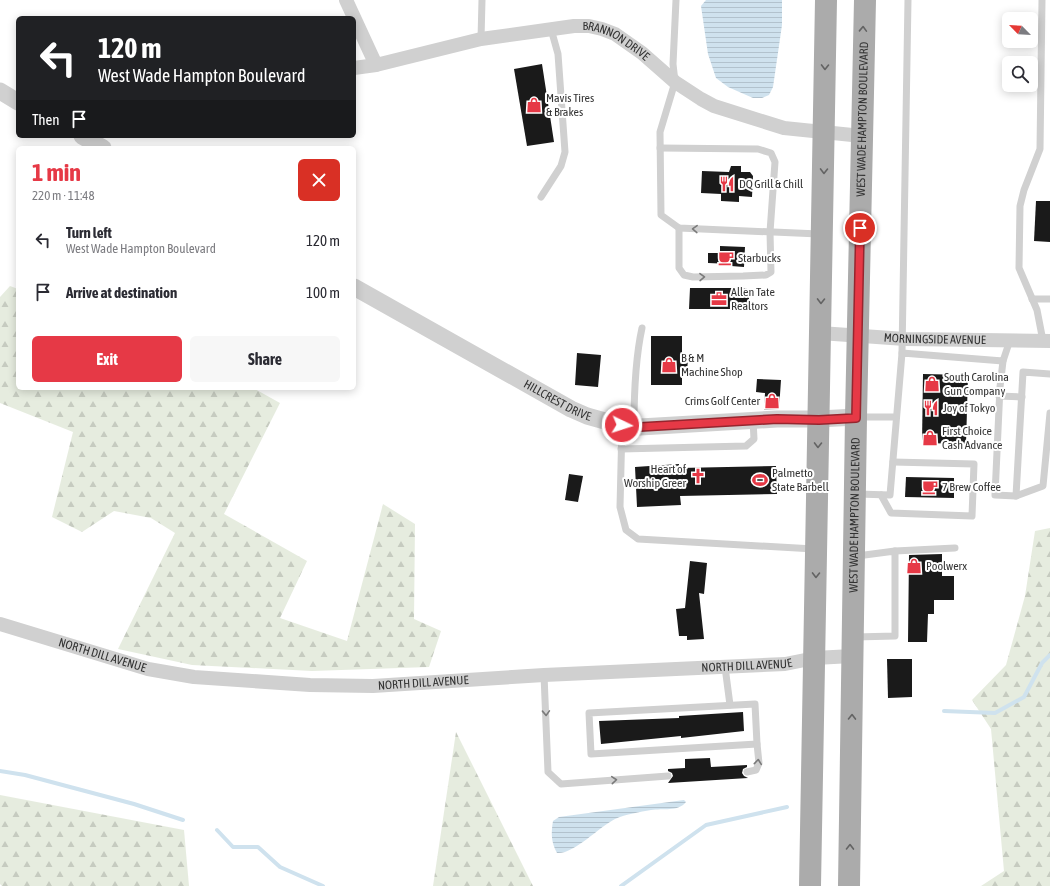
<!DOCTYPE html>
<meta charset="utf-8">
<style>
:root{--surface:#fff;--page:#f7f7f7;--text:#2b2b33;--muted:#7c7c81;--accent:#e63946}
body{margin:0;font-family:"Asap Condensed",sans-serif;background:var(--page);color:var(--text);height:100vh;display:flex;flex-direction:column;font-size:15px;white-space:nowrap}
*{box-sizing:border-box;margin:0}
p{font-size:13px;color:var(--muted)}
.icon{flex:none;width:22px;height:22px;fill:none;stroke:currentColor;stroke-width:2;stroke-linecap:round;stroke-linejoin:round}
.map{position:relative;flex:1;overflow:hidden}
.drawer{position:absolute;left:16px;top:146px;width:340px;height:244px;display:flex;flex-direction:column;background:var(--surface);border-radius:6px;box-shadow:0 2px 10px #0003}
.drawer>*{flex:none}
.top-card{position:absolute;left:16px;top:16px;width:340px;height:122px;border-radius:6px;box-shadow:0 2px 10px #0003;background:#202124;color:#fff;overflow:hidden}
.needle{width:26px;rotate:294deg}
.buttons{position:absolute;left:1002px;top:12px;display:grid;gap:8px}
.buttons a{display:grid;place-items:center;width:36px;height:36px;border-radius:6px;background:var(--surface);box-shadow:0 2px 10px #0003;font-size:20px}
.pin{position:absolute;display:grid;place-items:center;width:34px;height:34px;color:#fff;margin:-17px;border:2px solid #fff;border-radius:50%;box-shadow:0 1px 4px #0007}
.me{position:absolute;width:44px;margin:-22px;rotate:94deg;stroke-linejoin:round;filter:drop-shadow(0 0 3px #0008)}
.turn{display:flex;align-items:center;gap:14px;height:84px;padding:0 16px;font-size:18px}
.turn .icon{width:52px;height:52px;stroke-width:2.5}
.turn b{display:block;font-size:28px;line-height:34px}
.then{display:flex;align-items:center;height:38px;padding:0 16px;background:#0003;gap:8px;font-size:15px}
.round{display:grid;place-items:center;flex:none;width:42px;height:42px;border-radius:6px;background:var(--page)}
.summary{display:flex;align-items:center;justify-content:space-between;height:68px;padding:0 16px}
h1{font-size:24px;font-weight:700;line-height:30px;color:var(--accent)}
.button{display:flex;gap:8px;margin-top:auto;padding:8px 16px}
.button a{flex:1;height:46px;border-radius:6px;background:var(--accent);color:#fff;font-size:16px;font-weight:700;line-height:46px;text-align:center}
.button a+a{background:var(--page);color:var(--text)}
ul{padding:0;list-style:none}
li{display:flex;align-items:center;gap:12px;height:52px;padding:0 16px}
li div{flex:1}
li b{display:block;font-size:15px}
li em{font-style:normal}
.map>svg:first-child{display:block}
.forest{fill:url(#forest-firs)}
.water{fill:url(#water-rules)}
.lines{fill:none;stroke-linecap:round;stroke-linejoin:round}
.stream{stroke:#cfe2ee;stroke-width:4}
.building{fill:#1a1a1a}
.service{stroke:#d0d0d0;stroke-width:7}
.minor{stroke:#d0d0d0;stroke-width:14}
.tertiary{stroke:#d0d0d0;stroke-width:17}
.primary{stroke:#ababab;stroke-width:22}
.oneway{stroke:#636363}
.oneway2{stroke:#7a7a7a}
.route-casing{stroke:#96252e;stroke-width:10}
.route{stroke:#e63946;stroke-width:7}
.labels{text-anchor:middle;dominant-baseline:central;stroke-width:4;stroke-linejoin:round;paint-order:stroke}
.street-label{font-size:12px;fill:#333;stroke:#fff}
.poi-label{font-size:12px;fill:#333;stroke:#fff;text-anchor:start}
</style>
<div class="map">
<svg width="1050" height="886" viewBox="0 0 1050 886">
<defs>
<pattern id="forest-firs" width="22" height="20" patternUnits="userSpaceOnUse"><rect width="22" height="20" fill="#e6ecdf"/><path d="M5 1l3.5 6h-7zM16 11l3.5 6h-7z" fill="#c6cbc0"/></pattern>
<pattern id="water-rules" width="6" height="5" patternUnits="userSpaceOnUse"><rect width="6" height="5" fill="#cfe2ee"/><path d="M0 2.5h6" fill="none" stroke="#b2c2cd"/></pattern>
</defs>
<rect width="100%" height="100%" fill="#fff"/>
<g class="forest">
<polygon points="10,286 18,289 18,388 253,388 280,403 224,514 307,561 280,618 347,641 383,504 415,524 414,619 441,631 429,667 312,671 192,665 118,649 175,533 151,518 114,511 82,532 52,517 73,432 0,403 0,297"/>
<polygon points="1050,528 1050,886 981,886 1004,871 991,729 972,700 1006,665 1025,596 1035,531"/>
<polygon points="456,732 533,886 433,886"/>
<polygon points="0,795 184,830 189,886 2,886 0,884"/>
</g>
<g class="water">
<polygon points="706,0 782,0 782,25 773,87 769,95 762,98 753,98 728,87 716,78 708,54 701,6"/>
<path d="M 684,800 L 686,802 C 678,812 663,808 651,810 C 640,812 626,814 615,819 C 599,827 573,855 557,853 C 551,842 551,833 553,821 L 559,817 Z"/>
</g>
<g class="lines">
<g class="stream">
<polyline points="944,711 995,713 1024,697 1042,663 1050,655"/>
<polyline points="0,771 25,775 134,804 183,820"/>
<polyline points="217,830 233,847 258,847 280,867 323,886"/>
<polyline points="621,886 706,825 787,807"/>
</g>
</g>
<g class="building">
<polygon points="542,64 554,142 527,146 514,69"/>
<polygon points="731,166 741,166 741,172 750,172 753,176 752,197 739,196 739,202 721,201 721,194 701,193 702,171 729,172"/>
<polygon points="1036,201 1050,201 1050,242 1034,241"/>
<polygon points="720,246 745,247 744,267 731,266 731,264 708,263 708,253 720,253"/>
<polygon points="690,288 747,288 747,294 749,294 749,305 746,305 746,309 689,309"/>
<polygon points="651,336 682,336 682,359 688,359 687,371 682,371 682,385 651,385"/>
<polygon points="577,353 601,355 598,387 575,385"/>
<polygon points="923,374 968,375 966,444 922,443"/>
<polygon points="757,379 781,380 779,409 764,410 765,393 756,392"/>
<polygon points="679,464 679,468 776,466 777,494 680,496 681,505 637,507 635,467"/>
<polygon points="569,474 583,476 578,502 565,500"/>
<polygon points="906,477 954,478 954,498 905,497"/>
<polygon points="942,554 942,576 954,576 954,600 934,600 934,614 928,614 927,642 908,642 909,555"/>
<polygon points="690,561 707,563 704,594 699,593 704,639 687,640 687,636 679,636 676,609 685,608"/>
<polygon points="887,659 912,659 912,697 888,698"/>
<polygon points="743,712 744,731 681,738 681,736 601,744 599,721 679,718 679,716"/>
<polygon points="710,758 711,767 747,765 747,767 743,769 742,773 744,776 748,778 668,783 673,776 672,773 668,771 668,769 685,768 685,759"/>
</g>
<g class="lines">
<g class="service">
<polyline points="676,0 673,64 675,82 660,132 661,215 679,228 819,234"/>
<polyline points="1042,0 1040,149 1024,190 1020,206 1019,268 1037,310 1043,341"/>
<polyline points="481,39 482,0"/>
<polyline points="660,148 758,149 771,153 775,162 770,232 771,272 766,275 743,276 693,277 684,275 679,268 679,228"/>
<polyline points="541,197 561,166 565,152 558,54 551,29"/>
<polyline points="1032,299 1050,299"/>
<polyline points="902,353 908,0"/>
<polyline points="1003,361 1000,387 995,495 1016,496 1043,486 1050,413"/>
<polyline points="999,396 1022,397"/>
<polyline points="858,417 896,417"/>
<polyline points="622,425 620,507 626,530 638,539 814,549"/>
<path d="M 634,426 C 634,393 635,360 642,328"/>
<polyline points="621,449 746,446 754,439 753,420"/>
<polyline points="857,494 890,495 902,353 1003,361 1010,340"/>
<polyline points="881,495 891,513 972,516 974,464 893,462"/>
<polyline points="1016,496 1023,372 1050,374"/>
<polyline points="895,551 955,548"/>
<polyline points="855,637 895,636 895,551 857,556"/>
<polyline points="725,667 730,705"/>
<polyline points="544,675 548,772 561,784 668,776"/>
<polygon points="755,704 757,744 591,754 589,713"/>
<polyline points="747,772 756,770 759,763 757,744"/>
</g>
<g class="minor">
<polyline points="346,0 376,65"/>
<path id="s1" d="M 354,68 L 376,65 L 481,39 L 574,26 L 589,26 L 602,29 L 615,34 L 642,53 L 675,82 L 701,99 L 714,106 L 784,128 L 862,136"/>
<path id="s2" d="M 820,333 L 905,339 L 1050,341"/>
<path id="s3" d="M 0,624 L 148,669 L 194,677 L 310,685 L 373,686 L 544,675 L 785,664 L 815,658 L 852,656"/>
</g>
<g class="tertiary">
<polyline points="0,91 18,102"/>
<polyline points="82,136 103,148"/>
<path id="s4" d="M 354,287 L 571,409 L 587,416 L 612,423 L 640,427 L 777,419 L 819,419 L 856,417"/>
</g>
<g class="primary">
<polyline points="810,886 826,0"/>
<path id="s5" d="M 849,886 L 856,417 L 865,0"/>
</g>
</g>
<defs><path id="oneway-chevron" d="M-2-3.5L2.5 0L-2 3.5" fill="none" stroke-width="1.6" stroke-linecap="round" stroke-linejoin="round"/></defs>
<g class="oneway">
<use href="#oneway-chevron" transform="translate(863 29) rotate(-88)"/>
<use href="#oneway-chevron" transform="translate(825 67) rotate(91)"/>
<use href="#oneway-chevron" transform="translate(824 171) rotate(91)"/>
<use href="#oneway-chevron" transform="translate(821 301) rotate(91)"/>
<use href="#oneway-chevron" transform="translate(818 445) rotate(91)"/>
<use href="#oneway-chevron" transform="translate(816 575) rotate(91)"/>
<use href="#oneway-chevron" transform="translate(852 717) rotate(-89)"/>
<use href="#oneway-chevron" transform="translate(850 847) rotate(-89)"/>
</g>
<g class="oneway2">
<use href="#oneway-chevron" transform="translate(695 229) rotate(-178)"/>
<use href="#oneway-chevron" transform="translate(702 277) rotate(-1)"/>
<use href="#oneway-chevron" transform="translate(546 713) rotate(88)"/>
<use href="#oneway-chevron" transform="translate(758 762) rotate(-84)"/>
<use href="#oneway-chevron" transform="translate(614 780) rotate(-5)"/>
</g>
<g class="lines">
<defs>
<polyline id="route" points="622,425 640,427 777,419 819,420 856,418 860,228"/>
</defs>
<use href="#route" class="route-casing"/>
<use href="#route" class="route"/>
</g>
<defs>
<symbol id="shop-bare" viewBox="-9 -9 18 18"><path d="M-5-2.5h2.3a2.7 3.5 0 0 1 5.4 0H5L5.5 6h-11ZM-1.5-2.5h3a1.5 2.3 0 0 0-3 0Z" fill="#e63946" stroke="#fff" stroke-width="2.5" paint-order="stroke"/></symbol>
<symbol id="restaurant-bare" viewBox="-9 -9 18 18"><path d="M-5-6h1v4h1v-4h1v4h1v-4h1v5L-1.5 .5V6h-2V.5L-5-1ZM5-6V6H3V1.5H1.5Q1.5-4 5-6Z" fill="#e63946" stroke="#fff" stroke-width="2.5" paint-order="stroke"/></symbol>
<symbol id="cafe-bare" viewBox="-9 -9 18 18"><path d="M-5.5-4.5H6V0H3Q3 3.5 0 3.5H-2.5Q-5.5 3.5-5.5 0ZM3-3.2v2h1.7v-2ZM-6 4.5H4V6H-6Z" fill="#e63946" stroke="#fff" stroke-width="2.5" paint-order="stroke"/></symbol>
<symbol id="office-bare" viewBox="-9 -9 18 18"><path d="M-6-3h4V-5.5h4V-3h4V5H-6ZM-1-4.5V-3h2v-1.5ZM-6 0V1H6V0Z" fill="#e63946" stroke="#fff" stroke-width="2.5" paint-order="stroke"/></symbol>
<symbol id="church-bare" viewBox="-9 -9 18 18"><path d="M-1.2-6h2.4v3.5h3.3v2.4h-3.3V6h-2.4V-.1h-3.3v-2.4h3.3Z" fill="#e63946" stroke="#fff" stroke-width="2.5" paint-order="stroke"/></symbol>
<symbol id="stadium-bare" viewBox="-9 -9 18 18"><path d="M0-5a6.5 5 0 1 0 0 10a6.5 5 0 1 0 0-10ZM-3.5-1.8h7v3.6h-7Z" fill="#e63946" stroke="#fff" stroke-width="2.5" paint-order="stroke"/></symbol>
</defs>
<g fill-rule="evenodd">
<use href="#shop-bare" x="523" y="94" width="22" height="22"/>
<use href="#restaurant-bare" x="716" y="173" width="22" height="22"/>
<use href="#cafe-bare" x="715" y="247" width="22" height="22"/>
<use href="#office-bare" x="708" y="288" width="22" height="22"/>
<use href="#shop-bare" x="658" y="354" width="22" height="22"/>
<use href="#shop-bare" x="921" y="373" width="22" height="22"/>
<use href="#shop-bare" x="761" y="390" width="22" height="22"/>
<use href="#restaurant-bare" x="920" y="397" width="22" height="22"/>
<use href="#shop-bare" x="919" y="427" width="22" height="22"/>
<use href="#church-bare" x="687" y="465" width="22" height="22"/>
<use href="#stadium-bare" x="749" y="469" width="22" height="22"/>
<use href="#cafe-bare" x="919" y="476" width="22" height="22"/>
<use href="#shop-bare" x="903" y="555" width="22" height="22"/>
</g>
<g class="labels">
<g class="street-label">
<text stroke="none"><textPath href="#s1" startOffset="270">BRANNON DRIVE</textPath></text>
<text stroke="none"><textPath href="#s5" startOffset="767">WEST WADE HAMPTON BOULEVARD</textPath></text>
<text stroke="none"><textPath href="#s2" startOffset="115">MORNINGSIDE AVENUE</textPath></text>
<text stroke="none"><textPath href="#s4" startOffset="233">HILLCREST DRIVE</textPath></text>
<text stroke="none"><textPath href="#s5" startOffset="371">WEST WADE HAMPTON BOULEVARD</textPath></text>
<text stroke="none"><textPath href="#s3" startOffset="107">NORTH DILL AVENUE</textPath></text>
<text stroke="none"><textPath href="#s3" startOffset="755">NORTH DILL AVENUE</textPath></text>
<text stroke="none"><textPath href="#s3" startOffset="431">NORTH DILL AVENUE</textPath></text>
</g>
<g class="poi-label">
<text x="546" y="98">Mavis Tires<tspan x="546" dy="14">&amp; Brakes</tspan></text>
<text x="739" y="184">DQ Grill &amp; Chill</text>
<text x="738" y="258">Starbucks</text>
<text x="731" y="292">Allen Tate<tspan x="731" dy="14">Realtors</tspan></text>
<text x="681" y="358">B &amp; M<tspan x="681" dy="14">Machine Shop</tspan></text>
<text x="944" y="377">South Carolina<tspan x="944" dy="14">Gun Company</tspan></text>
<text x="760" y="401" text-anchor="end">Crims Golf Center</text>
<text x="943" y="408">Joy of Tokyo</text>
<text x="942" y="431">First Choice<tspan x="942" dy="14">Cash Advance</tspan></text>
<text x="686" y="469" text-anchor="end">Heart of<tspan x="686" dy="14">Worship Greer</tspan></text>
<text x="772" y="473">Palmetto<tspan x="772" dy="14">State Barbell</tspan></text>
<text x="942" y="487">7 Brew Coffee</text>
<text x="926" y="566">Poolwerx</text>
</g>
</g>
</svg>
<div class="buttons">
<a><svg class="needle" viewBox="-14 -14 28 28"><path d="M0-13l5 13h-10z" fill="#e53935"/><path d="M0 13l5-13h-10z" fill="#7c7c81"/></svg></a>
<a><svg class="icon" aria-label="search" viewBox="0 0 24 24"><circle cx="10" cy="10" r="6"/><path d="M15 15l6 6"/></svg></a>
</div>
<div class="pin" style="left:860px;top:228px;background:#d93025"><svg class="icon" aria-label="arrive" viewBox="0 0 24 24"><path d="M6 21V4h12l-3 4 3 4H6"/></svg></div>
<svg class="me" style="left:622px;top:425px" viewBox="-20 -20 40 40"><circle r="17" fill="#e63946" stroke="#fff" stroke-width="3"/><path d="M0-11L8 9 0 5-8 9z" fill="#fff"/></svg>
<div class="top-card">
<div class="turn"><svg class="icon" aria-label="left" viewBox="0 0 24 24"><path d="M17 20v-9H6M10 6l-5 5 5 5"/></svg><div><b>120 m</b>West Wade Hampton Boulevard</div></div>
<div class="then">Then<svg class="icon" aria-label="arrive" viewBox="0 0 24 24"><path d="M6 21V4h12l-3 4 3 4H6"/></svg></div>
</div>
<section class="drawer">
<div class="summary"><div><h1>1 min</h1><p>220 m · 11:48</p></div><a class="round" style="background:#d93025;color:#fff"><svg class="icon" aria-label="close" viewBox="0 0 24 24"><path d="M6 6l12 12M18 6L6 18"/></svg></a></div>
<ul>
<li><svg class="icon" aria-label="left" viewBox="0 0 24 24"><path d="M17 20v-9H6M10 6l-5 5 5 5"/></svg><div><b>Turn left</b><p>West Wade Hampton Boulevard</p></div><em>120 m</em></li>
<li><svg class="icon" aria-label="arrive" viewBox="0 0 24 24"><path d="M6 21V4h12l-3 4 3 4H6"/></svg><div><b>Arrive at destination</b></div><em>100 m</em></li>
</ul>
<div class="button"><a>Exit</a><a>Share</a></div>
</section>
</div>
